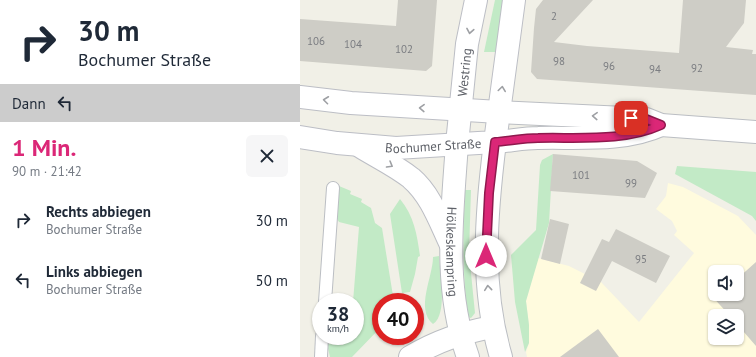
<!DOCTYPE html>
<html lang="de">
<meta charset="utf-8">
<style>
:root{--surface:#fff;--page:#f6f6f7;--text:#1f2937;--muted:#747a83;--accent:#db2777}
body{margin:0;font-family:"PT Sans",sans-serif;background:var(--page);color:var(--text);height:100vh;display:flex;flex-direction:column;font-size:15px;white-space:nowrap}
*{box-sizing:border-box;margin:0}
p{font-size:13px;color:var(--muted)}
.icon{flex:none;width:22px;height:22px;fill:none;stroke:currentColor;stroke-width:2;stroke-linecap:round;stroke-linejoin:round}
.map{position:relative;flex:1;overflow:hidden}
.sheet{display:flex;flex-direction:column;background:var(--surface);width:300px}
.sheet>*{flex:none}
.hud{background:#fff;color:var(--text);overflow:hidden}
.buttons{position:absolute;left:408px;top:265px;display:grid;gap:8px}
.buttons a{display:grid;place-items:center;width:36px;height:36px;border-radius:6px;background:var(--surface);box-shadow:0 1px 3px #0004;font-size:20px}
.speed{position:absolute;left:12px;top:293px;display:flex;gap:8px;font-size:20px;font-weight:700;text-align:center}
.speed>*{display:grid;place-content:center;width:52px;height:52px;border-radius:50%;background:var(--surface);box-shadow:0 1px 3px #0004;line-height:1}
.speed small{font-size:10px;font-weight:400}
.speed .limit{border:6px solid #d22;background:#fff;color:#111}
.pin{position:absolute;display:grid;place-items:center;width:34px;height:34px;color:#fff;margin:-17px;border-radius:8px;box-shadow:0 2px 6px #0006}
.me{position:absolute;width:44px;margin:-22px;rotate:0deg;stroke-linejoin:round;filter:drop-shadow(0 0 3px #0008)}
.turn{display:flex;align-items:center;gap:14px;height:84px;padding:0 12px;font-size:18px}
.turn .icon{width:52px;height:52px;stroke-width:2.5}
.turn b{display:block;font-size:28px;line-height:34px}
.then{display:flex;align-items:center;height:38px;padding:0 12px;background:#0003;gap:8px;font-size:15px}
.round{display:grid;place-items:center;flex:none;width:42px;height:42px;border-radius:6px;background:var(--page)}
.summary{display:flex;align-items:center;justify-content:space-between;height:68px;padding:0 12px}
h1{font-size:24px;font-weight:700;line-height:30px;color:var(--accent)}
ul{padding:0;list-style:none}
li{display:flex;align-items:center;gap:12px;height:60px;padding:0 12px}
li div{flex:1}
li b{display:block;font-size:15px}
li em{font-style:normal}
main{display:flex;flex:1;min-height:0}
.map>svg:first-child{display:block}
.commercial{fill:#fffbde;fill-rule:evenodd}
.green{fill:#c2eac6}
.building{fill:#cecdc6}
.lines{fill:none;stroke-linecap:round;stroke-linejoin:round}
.service-casing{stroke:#bbbec3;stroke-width:14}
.minor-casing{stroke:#bbbec3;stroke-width:24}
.tertiary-casing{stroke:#bbbec3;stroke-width:24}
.secondary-casing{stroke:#bcbec5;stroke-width:24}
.service{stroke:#fff;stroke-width:12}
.minor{stroke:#fff;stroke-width:22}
.tertiary{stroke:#fff;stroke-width:22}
.secondary{stroke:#fff;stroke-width:22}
.oneway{stroke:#9ea0a4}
.route-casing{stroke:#8e194d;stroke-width:10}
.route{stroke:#db2777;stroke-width:7}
.labels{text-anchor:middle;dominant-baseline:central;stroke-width:4;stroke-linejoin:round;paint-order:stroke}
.number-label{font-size:11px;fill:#7a7c80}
.street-label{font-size:13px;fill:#5e6168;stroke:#fff}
</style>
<main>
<section class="sheet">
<div class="hud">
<div class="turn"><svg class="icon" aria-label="right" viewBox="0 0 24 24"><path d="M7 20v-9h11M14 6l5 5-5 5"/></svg><div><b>30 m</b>Bochumer Straße</div></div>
<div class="then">Dann<svg class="icon" aria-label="left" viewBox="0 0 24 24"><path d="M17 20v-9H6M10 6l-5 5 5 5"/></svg></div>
</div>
<div class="summary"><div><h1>1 Min.</h1><p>90 m · 21:42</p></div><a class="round"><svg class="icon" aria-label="close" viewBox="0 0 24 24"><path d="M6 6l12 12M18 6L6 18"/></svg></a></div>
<ul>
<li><svg class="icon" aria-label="right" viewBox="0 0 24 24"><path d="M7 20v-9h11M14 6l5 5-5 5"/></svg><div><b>Rechts abbiegen</b><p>Bochumer Straße</p></div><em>30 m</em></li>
<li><svg class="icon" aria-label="left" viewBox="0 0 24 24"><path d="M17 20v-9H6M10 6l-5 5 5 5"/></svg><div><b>Links abbiegen</b><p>Bochumer Straße</p></div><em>50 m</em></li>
</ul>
</section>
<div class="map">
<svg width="456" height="357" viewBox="0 0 456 357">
<rect width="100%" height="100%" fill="#f1f0e7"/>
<path class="commercial" d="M 368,183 L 383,187 L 438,216 L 456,235 L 456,357 L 227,357 L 226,352 L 229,343 L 229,325 L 226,301 L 238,258 L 269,266 L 301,282 L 339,322 L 394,253 L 374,235 L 377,231 L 372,221 L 356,209 L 366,196 ZM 415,272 L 437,272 L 437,294 L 415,294 ZM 415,316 L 437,316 L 437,338 L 415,338 Z"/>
<g class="green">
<polygon points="195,0 203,0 197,52 184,52"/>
<polygon points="253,154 249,223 226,301 229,325 229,343 225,352 215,302 211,255 236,230 240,165 242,160"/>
<polygon points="377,166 456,172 456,221 452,216 375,174"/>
<polygon points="39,186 51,191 50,194 62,199 61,202 71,208 75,223 82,228 94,302 81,302 81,327 52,357 30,357 27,344 43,345 44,336 55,336 55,302 53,302 59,227 39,222 36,217"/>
<path d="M 165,190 L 171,190 L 169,253 L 175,313 L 171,318 L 168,317 C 162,274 163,233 165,190 Z"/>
<path d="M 100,199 C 114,216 117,234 120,256 L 118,257 L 115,274 L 110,292 L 102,293 L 90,214 Z"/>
<path d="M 139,256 C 140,272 148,315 133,324 C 115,309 133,277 133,257 Z"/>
</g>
<g class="building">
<polygon points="98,0 137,0 132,66 126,71 0,61 0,19 96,26"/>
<polygon points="243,0 293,0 254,42 287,46 379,53 383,0 446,0 444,23 426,47 453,50 452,54 456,54 456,95 237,79 231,72 234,28 236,9"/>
<polygon points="253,154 337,161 357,173 345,198 250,191"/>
<polygon points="250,219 269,224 260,264 241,259"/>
<polygon points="316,229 370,256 356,283 312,261 296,291 280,283 302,239 309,242"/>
<polygon points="456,262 456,346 437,324 437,316 430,316 410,294 437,294 437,279"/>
<polygon points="298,329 319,357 260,357"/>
</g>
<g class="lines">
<defs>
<g id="service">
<polyline points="25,302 33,188"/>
<polyline points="21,357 22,336"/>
</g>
<g id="minor">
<polyline points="199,112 346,119 361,125 456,132"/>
<path d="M 195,142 C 210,141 224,138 238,138 C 278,137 324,142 361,125"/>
</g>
<g id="tertiary">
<path d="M 195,142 C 186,214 180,286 201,357"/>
<path id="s1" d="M 157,144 C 152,216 143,288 168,357"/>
<path d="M 110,357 C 137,341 161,333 192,327"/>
</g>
<g id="secondary">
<polyline points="0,97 51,103 199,112"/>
<path id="s2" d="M 0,137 L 37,143 L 96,148 L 195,142 L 214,0"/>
<path id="s3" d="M 157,144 L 167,44 L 176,0"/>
<path d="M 61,147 C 77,157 96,166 111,178 C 131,195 140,222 151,245"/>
</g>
</defs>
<use href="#service" class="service-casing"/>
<use href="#minor" class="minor-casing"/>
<use href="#tertiary" class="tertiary-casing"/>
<use href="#secondary" class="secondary-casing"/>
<use href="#service" class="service"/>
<use href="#minor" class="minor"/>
<use href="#tertiary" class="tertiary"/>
<use href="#secondary" class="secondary"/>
</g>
<defs><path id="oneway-chevron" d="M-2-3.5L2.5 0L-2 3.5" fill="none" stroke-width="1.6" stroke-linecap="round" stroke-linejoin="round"/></defs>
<g class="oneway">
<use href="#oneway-chevron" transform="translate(170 31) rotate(100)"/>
<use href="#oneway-chevron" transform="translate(202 89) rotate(-82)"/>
<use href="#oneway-chevron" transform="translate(26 100) rotate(-173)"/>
<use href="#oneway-chevron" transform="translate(122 108) rotate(-178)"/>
<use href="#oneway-chevron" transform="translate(295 116) rotate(-177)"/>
<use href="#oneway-chevron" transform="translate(90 165) rotate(30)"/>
<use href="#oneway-chevron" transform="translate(188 288) rotate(-96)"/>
</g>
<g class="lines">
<defs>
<path id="route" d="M 186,256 L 189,193 L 195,142 C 209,141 224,138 238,138 C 278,137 324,142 361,125 L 346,119 L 331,118"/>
</defs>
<use href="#route" class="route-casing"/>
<use href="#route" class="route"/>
</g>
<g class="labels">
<g class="number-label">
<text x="254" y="16">2</text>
<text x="16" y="41">106</text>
<text x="53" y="44">104</text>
<text x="104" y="49">102</text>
<text x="259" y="61">98</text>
<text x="309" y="66">96</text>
<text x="397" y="68">92</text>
<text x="355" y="69">94</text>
<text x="281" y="175">101</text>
<text x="331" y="183">99</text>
<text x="341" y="259">95</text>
</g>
<g class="street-label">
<text stroke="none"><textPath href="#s3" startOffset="72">Westring</textPath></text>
<text stroke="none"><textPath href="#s2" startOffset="134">Bochumer Straße</textPath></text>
<text stroke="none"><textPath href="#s1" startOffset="108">Hölkeskampring</textPath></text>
</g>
</g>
</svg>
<div class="buttons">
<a><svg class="icon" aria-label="sound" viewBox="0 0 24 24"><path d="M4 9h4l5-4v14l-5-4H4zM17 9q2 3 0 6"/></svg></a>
<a><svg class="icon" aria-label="layers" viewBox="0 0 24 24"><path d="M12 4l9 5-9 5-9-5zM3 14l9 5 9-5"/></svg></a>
</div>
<div class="speed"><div>38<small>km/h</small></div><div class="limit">40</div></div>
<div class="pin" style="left:331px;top:118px;background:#d93025"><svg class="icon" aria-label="arrive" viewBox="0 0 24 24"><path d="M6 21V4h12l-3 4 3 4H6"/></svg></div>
<svg class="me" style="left:186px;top:256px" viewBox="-20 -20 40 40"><circle r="19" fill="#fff"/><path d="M0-13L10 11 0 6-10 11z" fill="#db2777"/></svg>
</div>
</main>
